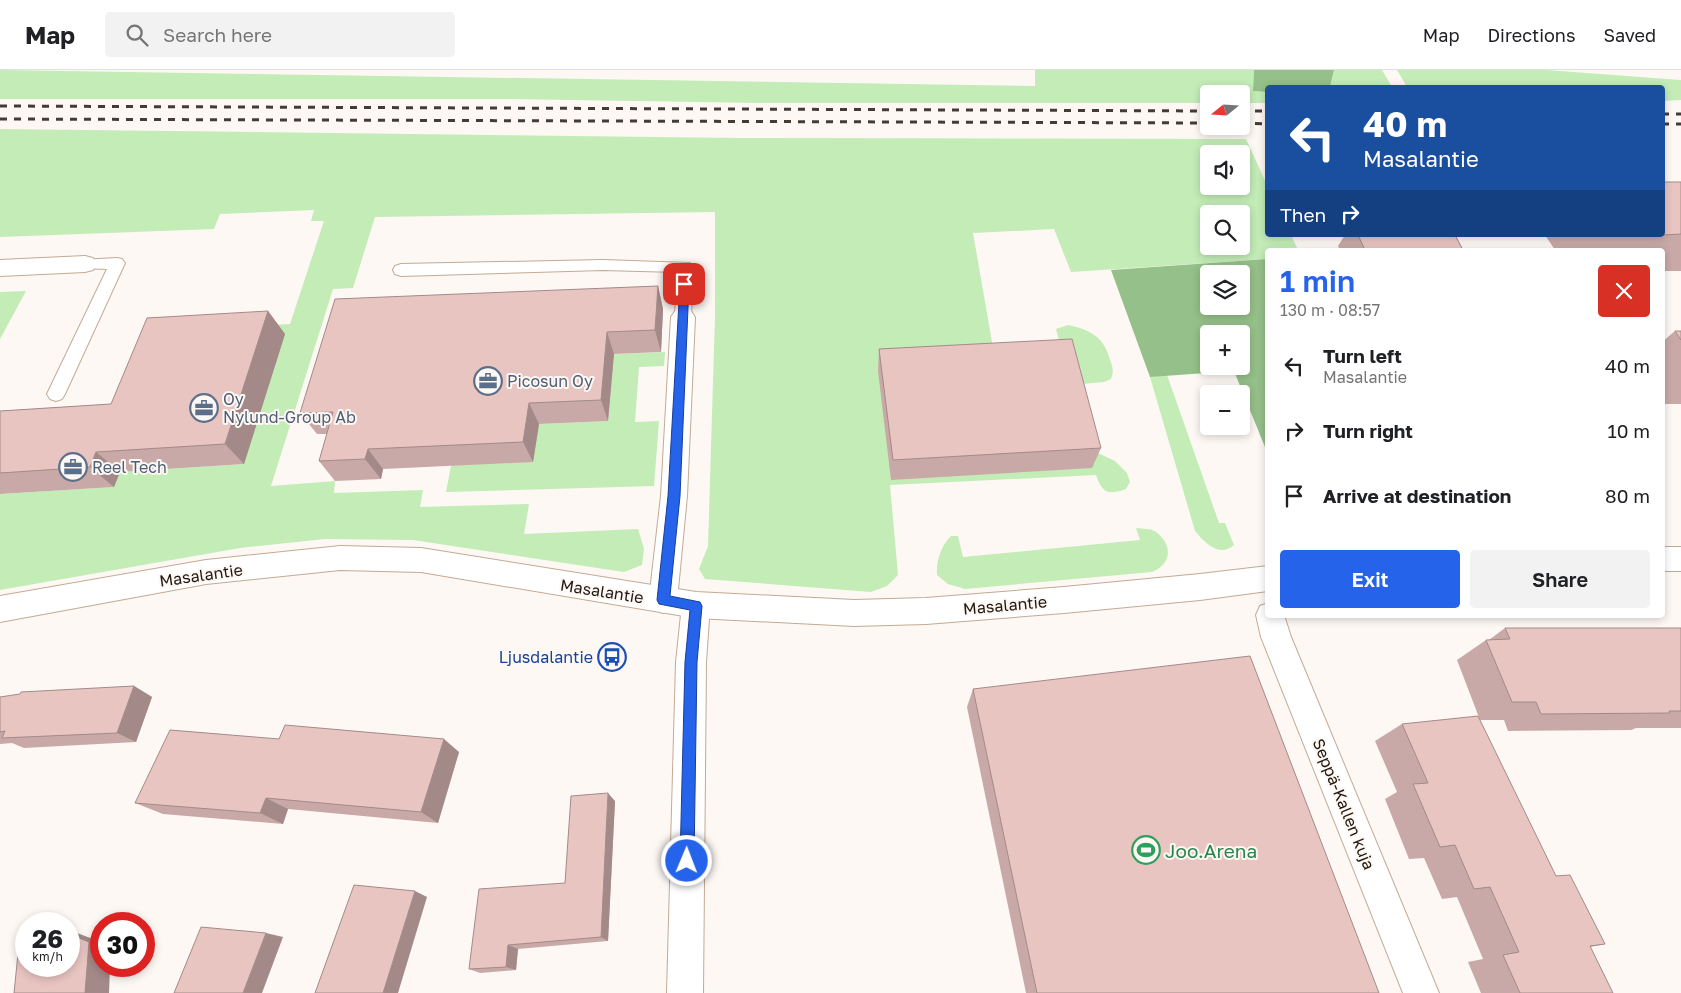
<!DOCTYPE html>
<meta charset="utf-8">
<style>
:root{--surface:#fff;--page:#f2f2f2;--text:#202124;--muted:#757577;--line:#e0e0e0;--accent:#2563eb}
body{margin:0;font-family:"Golos Text",sans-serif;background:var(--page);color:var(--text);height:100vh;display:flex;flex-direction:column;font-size:19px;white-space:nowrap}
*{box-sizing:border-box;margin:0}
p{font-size:16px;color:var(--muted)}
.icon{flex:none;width:28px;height:28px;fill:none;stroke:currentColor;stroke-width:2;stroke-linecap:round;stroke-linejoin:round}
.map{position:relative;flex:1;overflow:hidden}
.details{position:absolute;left:1265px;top:178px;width:400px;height:370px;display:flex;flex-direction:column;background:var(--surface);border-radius:5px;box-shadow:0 2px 8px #0003}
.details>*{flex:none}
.top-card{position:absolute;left:1265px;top:15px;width:400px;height:152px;border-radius:5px;box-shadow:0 2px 8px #0003;background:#1a4fa0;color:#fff;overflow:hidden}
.needle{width:32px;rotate:252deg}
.controls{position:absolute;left:1200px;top:15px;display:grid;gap:10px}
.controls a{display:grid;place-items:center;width:50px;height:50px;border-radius:5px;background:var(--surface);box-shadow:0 2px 8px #0003;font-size:25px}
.speed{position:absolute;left:15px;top:842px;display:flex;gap:10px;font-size:25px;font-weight:700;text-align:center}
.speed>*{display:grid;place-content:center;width:65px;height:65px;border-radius:50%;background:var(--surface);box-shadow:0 2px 8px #0003;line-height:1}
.speed small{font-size:12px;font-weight:400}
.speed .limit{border:8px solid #d22;background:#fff;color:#111}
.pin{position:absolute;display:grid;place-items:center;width:42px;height:42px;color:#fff;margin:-21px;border-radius:10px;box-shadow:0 2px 8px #0006}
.me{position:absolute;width:55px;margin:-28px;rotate:1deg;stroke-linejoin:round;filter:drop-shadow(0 0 4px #0008)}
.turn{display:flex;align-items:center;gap:18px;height:105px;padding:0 15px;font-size:22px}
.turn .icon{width:65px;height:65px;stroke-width:2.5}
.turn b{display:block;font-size:35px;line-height:42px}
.then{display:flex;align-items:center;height:48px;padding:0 15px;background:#0003;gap:10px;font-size:19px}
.round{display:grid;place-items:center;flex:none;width:52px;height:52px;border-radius:5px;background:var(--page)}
.head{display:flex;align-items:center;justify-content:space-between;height:85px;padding:0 15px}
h1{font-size:30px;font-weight:600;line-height:38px;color:var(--accent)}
.primary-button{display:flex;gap:10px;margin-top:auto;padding:10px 15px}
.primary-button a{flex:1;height:58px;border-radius:5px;background:var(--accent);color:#fff;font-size:20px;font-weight:600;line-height:58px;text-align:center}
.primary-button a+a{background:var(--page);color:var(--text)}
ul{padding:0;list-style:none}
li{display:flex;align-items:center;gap:15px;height:65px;padding:0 15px}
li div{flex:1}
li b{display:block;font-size:19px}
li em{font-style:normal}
header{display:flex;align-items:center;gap:30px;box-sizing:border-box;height:70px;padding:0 25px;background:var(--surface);border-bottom:1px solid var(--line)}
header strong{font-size:24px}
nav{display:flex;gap:28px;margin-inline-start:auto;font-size:18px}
.search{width:350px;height:45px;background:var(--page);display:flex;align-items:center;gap:12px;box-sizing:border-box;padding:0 18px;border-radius:5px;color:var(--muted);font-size:19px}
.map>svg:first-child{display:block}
.green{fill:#c3ecb7;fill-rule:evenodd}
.forest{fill:#95c089;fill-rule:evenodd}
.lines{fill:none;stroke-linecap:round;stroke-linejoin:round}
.service-casing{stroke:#c3aa95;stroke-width:2}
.minor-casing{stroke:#c3aa95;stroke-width:2}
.tertiary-casing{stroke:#c3aa95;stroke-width:2}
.service{fill:#fff;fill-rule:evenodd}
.minor{fill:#fff;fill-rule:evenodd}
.tertiary{fill:#fff;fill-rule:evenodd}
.rail{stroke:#443b34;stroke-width:3;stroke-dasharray:7 7;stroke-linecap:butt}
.wall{fill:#c8a9a7}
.shaded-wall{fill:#a38a88}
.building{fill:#e9c5c2;stroke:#a38a88}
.route{fill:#2563eb;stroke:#184099}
.labels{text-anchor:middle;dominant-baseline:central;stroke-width:4;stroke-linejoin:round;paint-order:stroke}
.service-label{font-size:16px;fill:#4e5e75;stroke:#fdf8f4;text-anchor:start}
.street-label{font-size:16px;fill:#211810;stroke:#fdf8f4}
.transit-label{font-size:16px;fill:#164399;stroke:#fdf8f4;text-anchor:end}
.near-leisure-label{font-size:19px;fill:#27864d;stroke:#fdf8f4;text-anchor:start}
</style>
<header>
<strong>Map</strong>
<div class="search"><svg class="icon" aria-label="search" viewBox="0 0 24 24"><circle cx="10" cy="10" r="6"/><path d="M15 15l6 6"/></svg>Search here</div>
<nav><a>Map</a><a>Directions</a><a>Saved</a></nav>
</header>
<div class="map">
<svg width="1681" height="923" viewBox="0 0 1681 923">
<rect width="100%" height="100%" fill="#fdf8f4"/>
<g class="green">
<polygon points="0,0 1035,16 1035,0 1254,0 1253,21 1268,22 1267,33 1241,33 1241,24 1209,24 1209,33 759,33 510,29 0,29"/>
<polygon points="1334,0 1382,0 1392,17 1330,18"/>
<polygon points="1397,0 1546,0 1681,10 1681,30 1663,31 1662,18 1407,17"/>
<path d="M 0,59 L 740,68 L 1246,69 L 1267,115 L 1268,165 L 1291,165 L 1298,180 L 1268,180 L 1267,189 L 1071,202 L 1054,159 L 973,163 L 996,295 L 1087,378 L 1115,391 L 1127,403 L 1130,412 L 1126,419 C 1107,426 1102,422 1096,405 L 890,415 L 898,505 L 887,516 L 871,522 L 705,509 L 699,499 L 708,476 L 715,246 L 715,142 L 375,147 L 353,218 L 333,219 L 271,416 L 335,411 L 334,423 L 423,420 L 420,437 L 529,434 L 524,464 L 638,459 L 644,479 L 642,495 L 624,502 L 413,470 L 325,469 L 240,478 L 0,520 L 0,424 L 114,417 L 120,402 L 244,394 L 213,258 L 290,254 L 324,151 L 311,151 L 314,140 L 220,144 L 214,159 L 0,167 ZM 1209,84 L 1241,84 L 1241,116 L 1209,116 ZM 1209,144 L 1241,144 L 1241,176 L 1209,176 Z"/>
<polygon points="26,221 0,269 0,222"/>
<path d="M 1068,255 C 1091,260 1104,267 1110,290 C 1113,298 1114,301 1111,309 L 1104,312 L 1071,315 L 1056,259 Z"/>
<polygon points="665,282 664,296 639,297 635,352 659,351 654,416 446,422 451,396 539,354 608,351 614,284"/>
<path d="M 1167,305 L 1219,453 L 1225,453 L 1234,475 C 1219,488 1205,473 1195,461 L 1150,307 Z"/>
<path d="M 1136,458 C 1143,459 1150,458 1156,462 C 1173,475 1172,494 1152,502 L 965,519 L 948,514 L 937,505 C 936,491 941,476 951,466 L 958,466 L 963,487 L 1140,470 Z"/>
</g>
<g class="forest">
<polygon points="1254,0 1334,0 1330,17 1268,18 1267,22 1253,21"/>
<path d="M 1267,189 L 1268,189 L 1267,382 L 1234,301 L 1150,307 L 1111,200 ZM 1209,204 L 1241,204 L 1241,236 L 1209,236 ZM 1209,264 L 1241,264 L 1241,296 L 1209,296 Z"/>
</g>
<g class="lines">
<defs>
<g id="service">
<polygon points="117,188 122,189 125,193 65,324 62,329 56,331 50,329 47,324 107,199 80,198 77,194 80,190"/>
<polygon points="603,190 690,193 693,197 691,247 689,251 683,253 677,251 675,247 677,202 603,200 401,206 395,204 393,200 395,196 401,194"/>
</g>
<g id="minor">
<polygon points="85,186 93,188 96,194 93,200 85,202 0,206 0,190"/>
<polygon points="683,238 691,241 695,247 687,426 677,530 673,539 663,543 653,539 649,530 661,426 671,247 675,241"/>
<polygon points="696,522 706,526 710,535 706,592 703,923 667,923 676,592 682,535 686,526"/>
<polygon points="1268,533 1268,545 1284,545 1291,567 1439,923 1403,923 1261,567 1256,545 1260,536"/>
</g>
<g id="tertiary">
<polygon points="340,476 421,478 696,522 854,530 926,528 1064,517 1200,504 1268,496 1268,521 1200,530 1064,543 926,554 854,556 696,548 421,502 340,500 206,514 0,552 0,526 206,490"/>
<rect x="1662" y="477" width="19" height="24"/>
</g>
</defs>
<use href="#service" class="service-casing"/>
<use href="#minor" class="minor-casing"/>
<use href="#tertiary" class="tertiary-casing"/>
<use href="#service" class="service"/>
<use href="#minor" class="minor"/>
<use href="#tertiary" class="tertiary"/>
<g class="rail">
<polyline points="0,36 1209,41"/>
<polyline points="1241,41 1268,41"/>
<polyline points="1662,44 1681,44"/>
<polyline points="0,49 1209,53"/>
<polyline points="1241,53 1268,54"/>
<polyline points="1662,54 1681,54"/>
</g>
</g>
<g class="wall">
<polygon points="1681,112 1681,201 1662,201 1662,180 1555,180 1545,165 1662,165"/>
<polygon points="1345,165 1455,165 1463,180 1340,180 1338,176"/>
<polygon points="658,216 663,239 661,282 614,284 608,351 539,354 533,392 383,399 381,409 335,411 319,391 327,364 317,364 300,343"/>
<polygon points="268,241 285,264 244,394 120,402 114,417 0,424 0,341 111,334"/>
<polygon points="1675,261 1681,261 1681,334 1662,334 1662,272"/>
<polygon points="879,279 1101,378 1092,398 891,410 878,301"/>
<polygon points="1505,558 1681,558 1681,658 1636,658 1631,660 1508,661 1504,650 1480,650 1457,590 1486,570 1489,570"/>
<polygon points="134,616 152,627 136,672 24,678 12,673 0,674 0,627"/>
<polygon points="973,619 1379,923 1026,923 967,637"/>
<polygon points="1402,654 1556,806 1605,874 1590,877 1613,923 1481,923 1468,892 1483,889 1457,827 1442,829 1424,788 1409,789 1385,729 1397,722 1375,671"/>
<polygon points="279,669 459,682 438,753 288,739 283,754 163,744 135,733"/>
<polygon points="615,731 608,871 518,879 516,900 480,903 469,899 565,813"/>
</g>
<g class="shaded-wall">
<polygon points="658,216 663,239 661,282 655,260"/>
<polygon points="268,241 285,264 244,394 225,374"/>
<polygon points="607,262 614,284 608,351 601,330"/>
<polygon points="529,333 539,354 533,392 523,372"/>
<polygon points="368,379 383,399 381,409 365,389"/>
<polygon points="96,382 120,402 114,417 90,397"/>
<polygon points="134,616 152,627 136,672 117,663"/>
<polygon points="444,669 459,682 438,753 421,742"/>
<polygon points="608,723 615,731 608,871 601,867"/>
<polygon points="266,728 288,739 283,754 260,743"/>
<polygon points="415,821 427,827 398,923 383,923"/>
<polygon points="69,860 101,872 101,896 110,896 109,923 85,923 69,864"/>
<polygon points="266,863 283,867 262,923 243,923"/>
<polygon points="508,875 518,879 516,900 506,897"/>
</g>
<g class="building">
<polygon points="1662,112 1681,112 1681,164 1662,165"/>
<polygon points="1358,165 1455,165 1463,180 1365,180"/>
<polygon points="658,216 655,260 607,262 601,330 529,333 523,372 368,379 365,389 319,391 333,342 300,343 335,229"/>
<polygon points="268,241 225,374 96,382 90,397 0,403 0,341 111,334 147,248"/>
<polygon points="1675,261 1681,261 1681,270"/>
<polygon points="1072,269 1101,378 893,390 879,279"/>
<polygon points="1505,558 1681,558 1681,641 1669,641 1670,643 1541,644 1536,632 1512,632 1486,570 1510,569"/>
<polygon points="1250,586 1379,923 1037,923 973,619"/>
<polygon points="134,616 117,663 2,668 5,661 0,662 0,627 20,624 21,622"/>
<polygon points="1478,646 1556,806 1570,805 1605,874 1590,876 1613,923 1520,923 1503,885 1519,882 1490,817 1474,819 1455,775 1440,777 1413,714 1428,713 1402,654"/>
<polygon points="285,655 444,669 421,742 266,728 260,743 135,733 170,660 279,669"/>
<polygon points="608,723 601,867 508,875 506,897 469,899 479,819 565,813 571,726"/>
<polygon points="354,815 415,821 383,923 315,923"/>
<polygon points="201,857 266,863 243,923 174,923"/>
<polygon points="26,862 26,896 69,896 69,864 89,872 85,923 14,923 20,864"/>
</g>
<polygon class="route" points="684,210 689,214 680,426 670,526 700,532 702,536 697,592 694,791 692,796 687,798 682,796 680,791 685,592 690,540 659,534 657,530 668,426 680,214"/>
<defs>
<symbol id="office-ring" viewBox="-11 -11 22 22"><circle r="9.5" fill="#fdf8f4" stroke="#5c6f8a" stroke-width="1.5"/><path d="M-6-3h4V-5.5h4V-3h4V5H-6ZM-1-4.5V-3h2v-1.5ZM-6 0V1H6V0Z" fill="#5c6f8a"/></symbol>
<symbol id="bus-ring" viewBox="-11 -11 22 22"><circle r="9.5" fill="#fdf8f4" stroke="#1a4fb4" stroke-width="1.5"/><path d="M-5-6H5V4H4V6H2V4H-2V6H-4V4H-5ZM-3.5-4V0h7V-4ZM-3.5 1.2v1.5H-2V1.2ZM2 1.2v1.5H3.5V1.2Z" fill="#1a4fb4"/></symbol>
<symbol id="stadium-ring" viewBox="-11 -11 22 22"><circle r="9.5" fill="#fdf8f4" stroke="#2e9e5b" stroke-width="1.5"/><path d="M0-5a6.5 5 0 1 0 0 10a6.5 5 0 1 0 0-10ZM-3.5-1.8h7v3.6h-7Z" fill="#2e9e5b"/></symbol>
</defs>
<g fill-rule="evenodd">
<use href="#office-ring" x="472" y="295" width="32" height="32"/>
<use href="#office-ring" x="188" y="322" width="32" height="32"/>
<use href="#office-ring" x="57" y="381" width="32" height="32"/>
<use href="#bus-ring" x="596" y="571" width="32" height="32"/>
<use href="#stadium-ring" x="1130" y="764" width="32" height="32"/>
</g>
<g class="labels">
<g class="service-label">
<text x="507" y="311">Picosun Oy</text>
<text x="223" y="329">Oy<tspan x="223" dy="18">Nylund-Group Ab</tspan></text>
<text x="92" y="397">Reel Tech</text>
</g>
<g class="street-label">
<text transform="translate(201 505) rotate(-8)">Masalantie</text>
<text transform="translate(602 521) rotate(9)">Masalantie</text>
<text transform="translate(1005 535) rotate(-5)">Masalantie</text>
<text transform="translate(1344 734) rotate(68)">Seppä-Kallen kuja</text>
</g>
<g class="transit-label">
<text x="593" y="587">Ljusdalantie</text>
</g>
<g class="near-leisure-label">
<text x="1165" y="780">Joo.Arena</text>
</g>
</g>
</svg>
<div class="controls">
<a><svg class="needle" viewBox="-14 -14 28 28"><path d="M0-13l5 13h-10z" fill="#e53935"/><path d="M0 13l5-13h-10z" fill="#757577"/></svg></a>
<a><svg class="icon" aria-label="sound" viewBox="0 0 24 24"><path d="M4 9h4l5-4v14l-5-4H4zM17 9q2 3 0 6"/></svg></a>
<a><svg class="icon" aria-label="search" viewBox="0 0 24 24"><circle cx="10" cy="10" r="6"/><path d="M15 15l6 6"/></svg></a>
<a><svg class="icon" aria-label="layers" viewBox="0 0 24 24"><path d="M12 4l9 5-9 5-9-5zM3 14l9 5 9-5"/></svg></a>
<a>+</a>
<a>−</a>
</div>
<div class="speed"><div>26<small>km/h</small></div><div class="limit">30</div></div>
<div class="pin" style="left:684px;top:214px;background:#d93025"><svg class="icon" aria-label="arrive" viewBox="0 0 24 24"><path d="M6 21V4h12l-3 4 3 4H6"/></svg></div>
<svg class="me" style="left:687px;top:791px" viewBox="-20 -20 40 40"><circle r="17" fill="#2563eb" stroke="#fff" stroke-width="3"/><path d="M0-11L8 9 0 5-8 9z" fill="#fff"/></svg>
<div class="top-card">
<div class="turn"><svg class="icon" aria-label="left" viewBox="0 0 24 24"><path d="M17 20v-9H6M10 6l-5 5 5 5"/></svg><div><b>40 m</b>Masalantie</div></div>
<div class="then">Then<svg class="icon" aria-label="right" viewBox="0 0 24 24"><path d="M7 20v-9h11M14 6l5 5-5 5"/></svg></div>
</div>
<section class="details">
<div class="head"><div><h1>1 min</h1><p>130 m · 08:57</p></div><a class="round" style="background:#d93025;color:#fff"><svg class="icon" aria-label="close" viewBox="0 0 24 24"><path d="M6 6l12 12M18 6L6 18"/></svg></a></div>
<ul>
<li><svg class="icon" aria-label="left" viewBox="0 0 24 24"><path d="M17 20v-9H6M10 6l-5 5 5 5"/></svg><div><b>Turn left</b><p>Masalantie</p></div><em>40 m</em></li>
<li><svg class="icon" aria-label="right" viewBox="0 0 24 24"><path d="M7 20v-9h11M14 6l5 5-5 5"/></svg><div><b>Turn right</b></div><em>10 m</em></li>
<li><svg class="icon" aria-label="arrive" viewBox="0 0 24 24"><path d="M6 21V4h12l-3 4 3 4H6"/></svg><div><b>Arrive at destination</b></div><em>80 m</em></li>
</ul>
<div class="primary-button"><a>Exit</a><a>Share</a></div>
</section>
</div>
